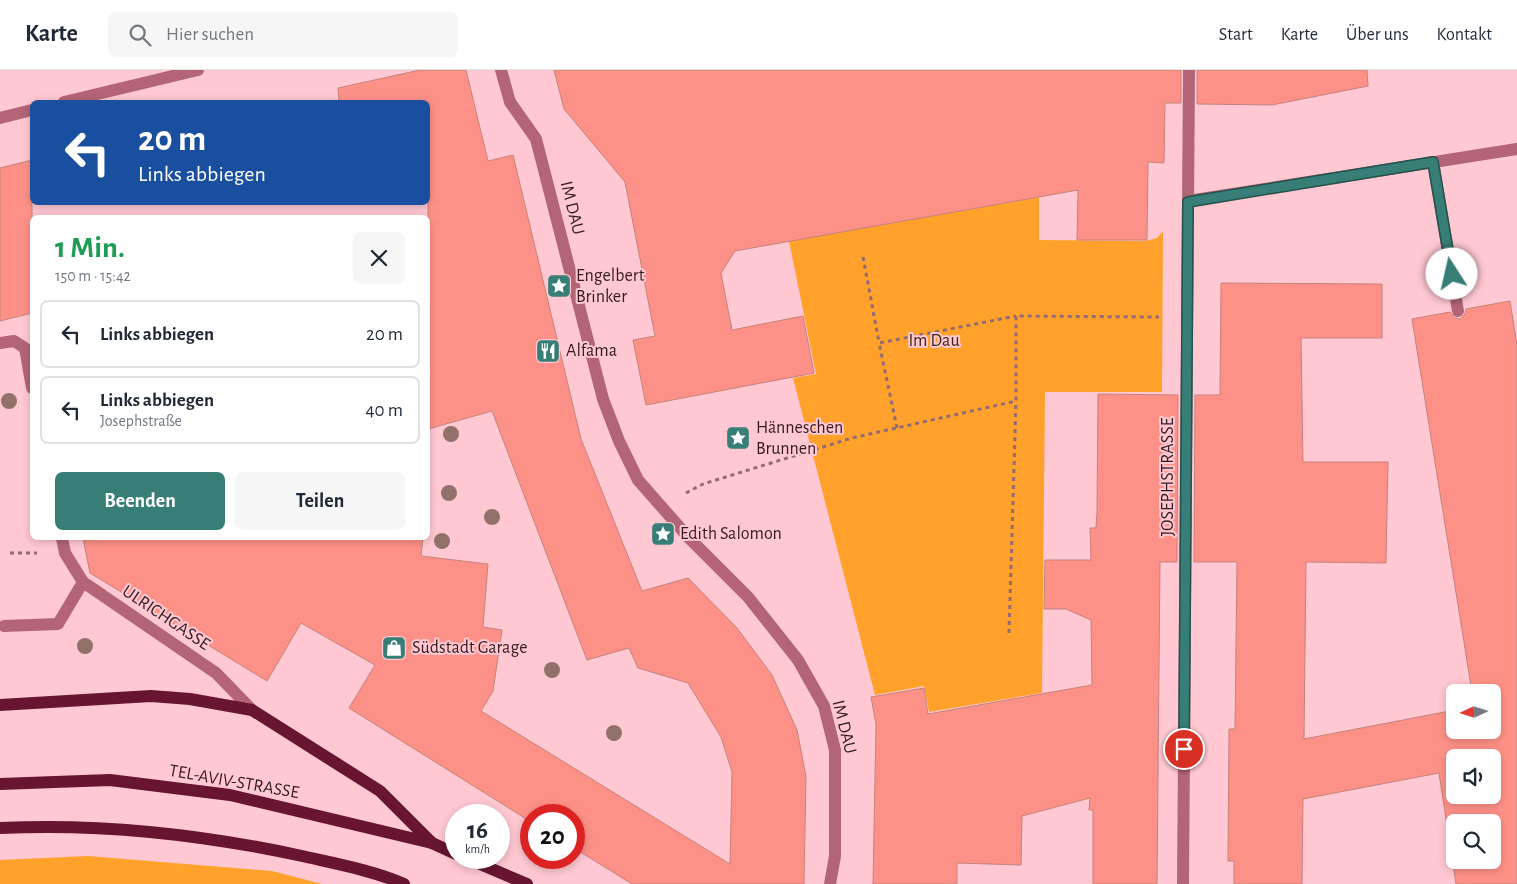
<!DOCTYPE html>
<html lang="de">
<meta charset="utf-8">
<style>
:root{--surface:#fff;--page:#f6f6f7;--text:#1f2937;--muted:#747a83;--line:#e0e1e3;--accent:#377e76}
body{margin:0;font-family:"Alegreya Sans",sans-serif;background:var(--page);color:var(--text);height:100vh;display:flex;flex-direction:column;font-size:19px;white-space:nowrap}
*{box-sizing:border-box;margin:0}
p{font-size:16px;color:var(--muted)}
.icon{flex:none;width:28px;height:28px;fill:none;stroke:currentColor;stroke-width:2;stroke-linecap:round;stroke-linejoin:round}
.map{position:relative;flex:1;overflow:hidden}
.sheet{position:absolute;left:30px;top:145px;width:400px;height:325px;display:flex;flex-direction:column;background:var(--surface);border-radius:8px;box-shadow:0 2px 8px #0003}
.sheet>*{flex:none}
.banner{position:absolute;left:30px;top:30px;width:400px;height:105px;border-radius:8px;box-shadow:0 2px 8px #0003;background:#1a4fa0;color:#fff;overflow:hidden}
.needle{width:32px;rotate:266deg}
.buttons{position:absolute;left:1446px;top:614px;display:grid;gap:10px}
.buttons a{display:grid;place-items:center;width:55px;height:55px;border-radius:8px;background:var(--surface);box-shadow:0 2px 8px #0003;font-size:25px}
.speed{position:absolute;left:445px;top:734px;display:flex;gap:10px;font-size:25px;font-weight:700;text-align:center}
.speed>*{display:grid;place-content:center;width:65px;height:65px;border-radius:50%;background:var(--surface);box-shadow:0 2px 8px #0003;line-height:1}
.speed small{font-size:12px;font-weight:400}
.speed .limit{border:8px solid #d22;background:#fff;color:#111}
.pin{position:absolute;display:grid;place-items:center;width:42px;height:42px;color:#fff;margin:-21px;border:2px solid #fff;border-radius:50%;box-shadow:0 1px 5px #0007}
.me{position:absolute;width:55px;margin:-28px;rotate:350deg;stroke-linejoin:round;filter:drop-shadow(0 0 4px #0008)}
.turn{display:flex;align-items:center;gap:18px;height:105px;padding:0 25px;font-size:22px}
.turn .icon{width:65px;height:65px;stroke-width:2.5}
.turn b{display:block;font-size:35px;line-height:42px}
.round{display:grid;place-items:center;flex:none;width:52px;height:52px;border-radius:8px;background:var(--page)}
.summary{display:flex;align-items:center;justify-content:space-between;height:85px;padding:0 25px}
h1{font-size:30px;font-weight:700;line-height:38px;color:#1e9e55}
.action{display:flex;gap:10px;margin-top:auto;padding:10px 25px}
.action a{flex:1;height:58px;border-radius:8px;background:var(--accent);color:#fff;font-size:20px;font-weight:700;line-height:58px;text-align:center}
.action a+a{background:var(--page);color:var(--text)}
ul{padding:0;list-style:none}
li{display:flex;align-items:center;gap:15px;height:68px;margin:0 10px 8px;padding:0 15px;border:2px solid var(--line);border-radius:8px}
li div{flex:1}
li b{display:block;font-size:19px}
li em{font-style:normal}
header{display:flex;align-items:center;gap:30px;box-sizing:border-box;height:70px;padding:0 25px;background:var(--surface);border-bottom:1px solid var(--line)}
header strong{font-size:24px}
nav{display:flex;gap:28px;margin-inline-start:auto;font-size:18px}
.search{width:350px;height:45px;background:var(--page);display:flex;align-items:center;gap:12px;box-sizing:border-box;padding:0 18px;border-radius:8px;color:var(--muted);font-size:19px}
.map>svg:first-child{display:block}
.green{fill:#ffa12a}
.building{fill:#fe9187;stroke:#c3837c;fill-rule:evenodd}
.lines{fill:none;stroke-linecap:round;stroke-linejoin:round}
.path{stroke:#926b73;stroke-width:3;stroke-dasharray:4 4;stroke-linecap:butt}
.minor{stroke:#b36577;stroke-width:12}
.major{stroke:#671531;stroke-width:12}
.tree{fill:#93716b}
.route-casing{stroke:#24524d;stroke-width:12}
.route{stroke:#377e76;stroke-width:9}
.labels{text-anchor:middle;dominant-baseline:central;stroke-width:4;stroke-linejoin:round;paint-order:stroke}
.street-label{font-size:18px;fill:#351c22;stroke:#ffc8d2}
.poi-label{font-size:18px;fill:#351c22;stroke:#ffc8d2;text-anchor:start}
.park-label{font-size:18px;fill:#3a2917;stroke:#ffc8d2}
</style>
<header>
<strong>Karte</strong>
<div class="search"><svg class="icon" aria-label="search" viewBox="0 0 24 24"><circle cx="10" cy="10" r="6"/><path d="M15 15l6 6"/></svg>Hier suchen</div>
<nav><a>Start</a><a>Karte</a><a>Über uns</a><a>Kontakt</a></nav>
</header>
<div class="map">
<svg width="1517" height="814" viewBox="0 0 1517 814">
<rect width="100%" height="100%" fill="#ffc8d2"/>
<g class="green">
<polygon points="1039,127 1039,170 1145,171 1157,168 1163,161 1162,322 1045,322 1042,623 929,642 924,616 875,625 793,308 816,304 789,171"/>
<polygon points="88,786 272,801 322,814 0,814 0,790"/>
</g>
<g class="building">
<polygon points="420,0 466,0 488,91 513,85 581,369 642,521 688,508 737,558 772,605 797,660 806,706 804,814 632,814 574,778 574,745 531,745 531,752 349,638 375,595 301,553 267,611 90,503 83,468 423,468 421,486 488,494 483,557 502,560 493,621 481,641 730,794 732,702 721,667 688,613 638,598 629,578 587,590 492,341 428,359 428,32 339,32 338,18"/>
<polygon points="554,0 1181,0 1181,33 1165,33 1164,93 1148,92 1147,170 1077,170 1078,120 735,181 721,203 732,260 803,246 814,303 646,335 633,270 655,266 625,112 564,39"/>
<polygon points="1197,0 1367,0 1368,16 1272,35 1197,34"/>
<polygon points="32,90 32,243 0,251 0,98"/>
<path d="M 1221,213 L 1382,214 L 1382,268 L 1301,268 L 1303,392 L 1388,392 L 1386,493 L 1306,492 L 1304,669 L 1455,640 L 1455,660 L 1492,660 L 1492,622 L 1472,622 L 1412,249 L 1450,242 L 1455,248 L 1460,249 L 1465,244 L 1466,239 L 1510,231 L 1517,275 L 1517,814 L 1456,814 L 1439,703 L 1303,729 L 1302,814 L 1234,814 L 1234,791 L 1228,791 L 1229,659 L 1235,659 L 1237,492 L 1194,492 L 1195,325 L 1220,325 ZM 1455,688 L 1492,688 L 1492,725 L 1455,725 ZM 1455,752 L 1492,752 L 1492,790 L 1455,790 Z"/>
<polygon points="1098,324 1178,325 1177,492 1160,492 1157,814 1093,814 1093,740 1089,740 1090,728 1022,746 1021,795 957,793 957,814 873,814 876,654 871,627 924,618 928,644 1092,615 1091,550 1066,539 1044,539 1045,490 1091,490 1090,458 1096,458 1097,442"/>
</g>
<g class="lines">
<g class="path">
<polyline points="863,187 879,272"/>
<polyline points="897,358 879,273 1016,246"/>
<polyline points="686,423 703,414 852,368 1016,331 1016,246 1159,247"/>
<polyline points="10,483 37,483"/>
<polyline points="1009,563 1016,331"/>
</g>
<g class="minor">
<polyline points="501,0 510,32 536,69 603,329 619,371 638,410 689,468 748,527 798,590 824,636 835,680 835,786 830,814"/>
<polyline points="64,32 198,0"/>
<polyline points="0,48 32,40"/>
<polyline points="1433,92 1458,241"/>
<polyline points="1188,131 1517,79"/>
<polyline points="0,273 14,271 25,278 32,318"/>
<polyline points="62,468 65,483 83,512 216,603 252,640"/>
<polyline points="4,556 58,554 83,512"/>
<polyline points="1183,814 1189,0"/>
</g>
<g class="major">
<polyline points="0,635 151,626 190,629 252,640 380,721 432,773"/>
<polyline points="0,714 110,710 230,725 432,773 456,784"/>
<path d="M 0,758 C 104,753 201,764 302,786 C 337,794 371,800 404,814"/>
<polyline points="466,788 527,814"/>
</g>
</g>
<g class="tree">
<circle cx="9" cy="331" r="8"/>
<circle cx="451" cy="364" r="8"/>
<circle cx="449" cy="423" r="8"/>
<circle cx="492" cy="447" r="8"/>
<circle cx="442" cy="471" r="8"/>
<circle cx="85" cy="576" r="8"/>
<circle cx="552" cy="600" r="8"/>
<circle cx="614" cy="663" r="8"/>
</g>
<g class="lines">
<defs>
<polyline id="route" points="1184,679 1188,132 1433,92 1452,204"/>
</defs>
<use href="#route" class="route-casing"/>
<use href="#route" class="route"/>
</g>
<defs>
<symbol id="sight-square" viewBox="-11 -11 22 22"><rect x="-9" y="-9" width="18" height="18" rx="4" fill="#377e76" stroke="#ffc8d2"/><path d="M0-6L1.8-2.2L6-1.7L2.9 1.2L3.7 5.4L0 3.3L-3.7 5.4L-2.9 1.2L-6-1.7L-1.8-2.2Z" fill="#fff"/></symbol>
<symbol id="restaurant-square" viewBox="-11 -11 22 22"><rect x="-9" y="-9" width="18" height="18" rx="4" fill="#377e76" stroke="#ffc8d2"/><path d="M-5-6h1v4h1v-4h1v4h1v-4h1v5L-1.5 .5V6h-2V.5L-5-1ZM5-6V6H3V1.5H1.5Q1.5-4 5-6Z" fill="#fff"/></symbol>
<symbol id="shop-square" viewBox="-11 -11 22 22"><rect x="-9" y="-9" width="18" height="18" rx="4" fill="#377e76" stroke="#ffc8d2"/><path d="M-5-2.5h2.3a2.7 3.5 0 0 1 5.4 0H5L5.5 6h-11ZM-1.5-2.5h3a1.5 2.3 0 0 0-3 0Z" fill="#fff"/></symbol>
</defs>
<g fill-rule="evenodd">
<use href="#sight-square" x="545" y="202" width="28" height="28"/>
<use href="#restaurant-square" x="534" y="267" width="28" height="28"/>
<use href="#sight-square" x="724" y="354" width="28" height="28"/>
<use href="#sight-square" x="649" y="450" width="28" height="28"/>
<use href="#shop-square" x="380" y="564" width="28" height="28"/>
</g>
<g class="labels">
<g class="street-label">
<text transform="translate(572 138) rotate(76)">IM DAU</text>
<text transform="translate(1168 407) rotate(-90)">JOSEPHSTRASSE</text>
<text transform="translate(166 548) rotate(34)">ULRICHGASSE</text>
<text transform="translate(844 657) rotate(76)">IM DAU</text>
<text transform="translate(234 712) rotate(10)">TEL-AVIV-STRASSE</text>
</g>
<g class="poi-label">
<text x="576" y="206">Engelbert<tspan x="576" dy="21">Brinker</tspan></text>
<text x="566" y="281">Alfama</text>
<text x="756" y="358">Hänneschen<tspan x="756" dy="21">Brunnen</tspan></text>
<text x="680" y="464">Edith Salomon</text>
<text x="412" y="578">Südstadt Garage</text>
</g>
<g class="park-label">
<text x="934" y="271">Im Dau</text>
</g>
</g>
</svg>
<div class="buttons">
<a><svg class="needle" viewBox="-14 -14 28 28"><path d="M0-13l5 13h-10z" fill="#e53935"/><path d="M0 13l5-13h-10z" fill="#747a83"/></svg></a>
<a><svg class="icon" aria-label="sound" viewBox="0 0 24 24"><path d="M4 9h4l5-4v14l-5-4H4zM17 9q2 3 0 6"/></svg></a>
<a><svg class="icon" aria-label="search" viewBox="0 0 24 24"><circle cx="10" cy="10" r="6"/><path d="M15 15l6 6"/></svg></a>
</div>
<div class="speed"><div>16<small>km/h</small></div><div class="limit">20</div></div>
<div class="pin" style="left:1184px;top:679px;background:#d93025"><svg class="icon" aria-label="arrive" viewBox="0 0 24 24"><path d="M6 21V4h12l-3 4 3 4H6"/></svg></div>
<svg class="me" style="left:1452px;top:204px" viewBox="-20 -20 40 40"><circle r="19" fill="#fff"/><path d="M0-13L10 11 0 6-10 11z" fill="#377e76"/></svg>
<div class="banner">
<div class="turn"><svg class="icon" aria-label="left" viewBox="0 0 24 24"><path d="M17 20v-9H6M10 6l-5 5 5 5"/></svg><div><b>20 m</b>Links abbiegen</div></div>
</div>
<section class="sheet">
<div class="summary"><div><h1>1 Min.</h1><p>150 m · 15:42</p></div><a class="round"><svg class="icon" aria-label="close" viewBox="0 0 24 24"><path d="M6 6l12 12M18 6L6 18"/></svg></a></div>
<ul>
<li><svg class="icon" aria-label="left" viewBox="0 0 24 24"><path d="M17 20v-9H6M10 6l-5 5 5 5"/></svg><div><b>Links abbiegen</b></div><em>20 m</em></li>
<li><svg class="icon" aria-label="left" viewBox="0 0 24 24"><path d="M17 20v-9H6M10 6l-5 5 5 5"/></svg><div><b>Links abbiegen</b><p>Josephstraße</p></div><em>40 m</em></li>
</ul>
<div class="action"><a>Beenden</a><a>Teilen</a></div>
</section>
</div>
